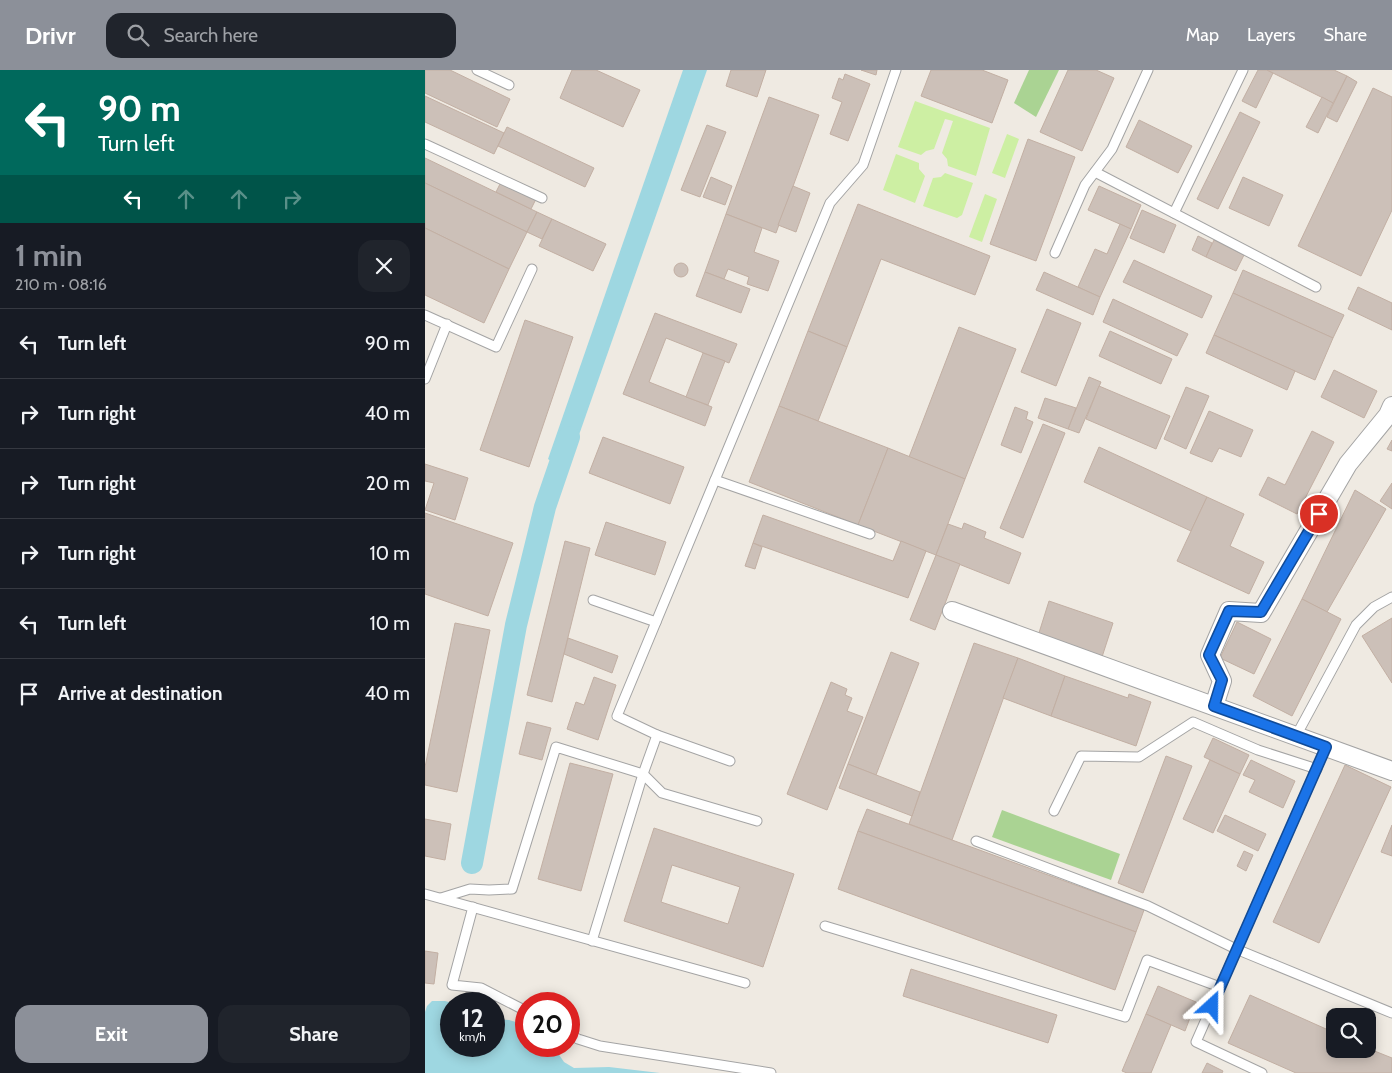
<!DOCTYPE html>
<meta charset="utf-8">
<style>
:root{--surface:#171b24;--page:#20242c;--text:#f1f3f6;--muted:#9ea1a6;--line:#363941;--accent:#8c9099}
body{margin:0;font-family:Cabin,sans-serif;background:var(--page);color:var(--text);height:100vh;display:flex;flex-direction:column;font-size:19px;white-space:nowrap}
*{box-sizing:border-box;margin:0}
p{font-size:16px;color:var(--muted)}
.icon{flex:none;width:28px;height:28px;fill:none;stroke:currentColor;stroke-width:2;stroke-linecap:round;stroke-linejoin:round}
.map{position:relative;flex:1;overflow:hidden}
.drawer{display:flex;flex-direction:column;background:var(--surface);width:425px}
.drawer>*{flex:none}
.top-card{background:#00695c;color:#fff;overflow:hidden}
.controls{position:absolute;left:901px;top:938px;display:grid;gap:10px}
.controls a{display:grid;place-items:center;width:50px;height:50px;border-radius:10px;background:var(--surface);box-shadow:0 2px 12px #0003;font-size:25px}
.speed{position:absolute;left:15px;top:922px;display:flex;gap:10px;font-size:25px;font-weight:700;text-align:center}
.speed>*{display:grid;place-content:center;width:65px;height:65px;border-radius:50%;background:var(--surface);box-shadow:0 2px 12px #0003;line-height:1}
.speed small{font-size:12px;font-weight:400}
.speed .limit{border:8px solid #d22;background:#fff;color:#111}
.pin{position:absolute;display:grid;place-items:center;width:42px;height:42px;color:#fff;margin:-21px;border:2px solid #fff;border-radius:50%;box-shadow:0 1px 5px #0007}
.me{position:absolute;width:55px;margin:-28px;rotate:24deg;stroke-linejoin:round;filter:drop-shadow(0 0 4px #0008)}
.turn{display:flex;align-items:center;gap:18px;height:105px;padding:0 15px;font-size:22px}
.turn .icon{width:65px;height:65px;stroke-width:2.5}
.turn b{display:block;font-size:35px;line-height:42px}
.lanes{display:flex;align-items:center;height:48px;padding:0 15px;background:#0003;justify-content:center;gap:25px;direction:ltr}
.lanes .off{opacity:.35}
.round{display:grid;place-items:center;flex:none;width:52px;height:52px;border-radius:15px;background:var(--page)}
.headline{display:flex;align-items:center;justify-content:space-between;height:85px;padding:0 15px}
h1{font-size:30px;font-weight:800;line-height:38px;color:var(--accent)}
.action{display:flex;gap:10px;margin-top:auto;padding:10px 15px}
.action a{flex:1;height:58px;border-radius:15px;background:var(--accent);color:#fff;font-size:20px;font-weight:800;line-height:58px;text-align:center}
.action a+a{background:var(--page);color:var(--text)}
ul{padding:0;list-style:none}
li{display:flex;align-items:center;gap:15px;height:70px;padding:0 15px;border-top:1px solid var(--line)}
li div{flex:1}
li b{display:block;font-size:19px}
li em{font-style:normal}
header{display:flex;align-items:center;gap:30px;box-sizing:border-box;height:70px;padding:0 25px;background:var(--accent);color:#fff}
header strong{font-size:24px}
nav{display:flex;gap:28px;margin-inline-start:auto;font-size:18px}
.search{width:350px;height:45px;background:var(--page);display:flex;align-items:center;gap:12px;box-sizing:border-box;padding:0 18px;border-radius:15px;color:var(--muted);font-size:19px}
main{display:flex;flex:1;min-height:0}
.map>svg:first-child{display:block}
.grass{fill:#cdefa3}
.forest{fill:#aad393}
.water{fill:#9ed7e1}
.lines{fill:none;stroke-linecap:round;stroke-linejoin:round}
.canal{stroke:#9ed7e1;stroke-width:22}
.building{fill:#ccc0b8;stroke:#c2afa3;fill-rule:evenodd}
.service-casing{stroke:#a4a4a4;stroke-width:11}
.minor-casing{stroke:#a4a4a4;stroke-width:20}
.service{stroke:#fff;stroke-width:9}
.minor{stroke:#fff;stroke-width:18}
.route-casing{stroke:#114b97;stroke-width:12}
.route{stroke:#1a73e8;stroke-width:9}
</style>
<header>
<strong>Drivr</strong>
<div class="search"><svg class="icon" aria-label="search" viewBox="0 0 24 24"><circle cx="10" cy="10" r="6"/><path d="M15 15l6 6"/></svg>Search here</div>
<nav><a>Map</a><a>Layers</a><a>Share</a></nav>
</header>
<main>
<section class="drawer">
<div class="top-card">
<div class="turn"><svg class="icon" aria-label="left" viewBox="0 0 24 24"><path d="M17 20v-9H6M10 6l-5 5 5 5"/></svg><div><b>90 m</b>Turn left</div></div>
<div class="lanes"><svg class="icon" aria-label="left" viewBox="0 0 24 24"><path d="M17 20v-9H6M10 6l-5 5 5 5"/></svg><svg class="icon off" aria-label="ahead" viewBox="0 0 24 24"><path d="M12 20V5M6 11l6-6 6 6"/></svg><svg class="icon off" aria-label="ahead" viewBox="0 0 24 24"><path d="M12 20V5M6 11l6-6 6 6"/></svg><svg class="icon off" aria-label="right" viewBox="0 0 24 24"><path d="M7 20v-9h11M14 6l5 5-5 5"/></svg></div>
</div>
<div class="headline"><div><h1>1 min</h1><p>210 m · 08:16</p></div><a class="round"><svg class="icon" aria-label="close" viewBox="0 0 24 24"><path d="M6 6l12 12M18 6L6 18"/></svg></a></div>
<ul>
<li><svg class="icon" aria-label="left" viewBox="0 0 24 24"><path d="M17 20v-9H6M10 6l-5 5 5 5"/></svg><div><b>Turn left</b></div><em>90 m</em></li>
<li><svg class="icon" aria-label="right" viewBox="0 0 24 24"><path d="M7 20v-9h11M14 6l5 5-5 5"/></svg><div><b>Turn right</b></div><em>40 m</em></li>
<li><svg class="icon" aria-label="right" viewBox="0 0 24 24"><path d="M7 20v-9h11M14 6l5 5-5 5"/></svg><div><b>Turn right</b></div><em>20 m</em></li>
<li><svg class="icon" aria-label="right" viewBox="0 0 24 24"><path d="M7 20v-9h11M14 6l5 5-5 5"/></svg><div><b>Turn right</b></div><em>10 m</em></li>
<li><svg class="icon" aria-label="left" viewBox="0 0 24 24"><path d="M17 20v-9H6M10 6l-5 5 5 5"/></svg><div><b>Turn left</b></div><em>10 m</em></li>
<li><svg class="icon" aria-label="arrive" viewBox="0 0 24 24"><path d="M6 21V4h12l-3 4 3 4H6"/></svg><div><b>Arrive at destination</b></div><em>40 m</em></li>
</ul>
<div class="action"><a>Exit</a><a>Share</a></div>
</section>
<div class="map">
<svg width="967" height="1003" viewBox="0 0 967 1003">
<rect width="100%" height="100%" fill="#efeae2"/>
<g class="grass">
<polygon points="490,31 565,58 551,106 523,96 522,89 517,83 528,51 520,49 509,79 501,81 496,85 473,77"/>
<polygon points="582,64 594,69 580,108 567,103"/>
<polygon points="471,84 494,93 494,99 500,106 490,133 458,120"/>
<polygon points="520,103 548,113 537,145 532,148 498,136 508,108 516,107"/>
<polygon points="560,124 572,129 557,172 544,167"/>
</g>
<g class="forest">
<polygon points="604,0 634,0 611,47 589,33"/>
<polygon points="577,740 695,784 686,810 567,767"/>
</g>
<g class="water">
<polygon points="258,0 282,0 141,402 123,389"/>
<polygon points="7,931 20,931 31,934 26,934 26,976 69,976 69,949 84,950 101,955 101,976 128,976 139,992 149,998 184,997 235,1003 0,1003 0,942 2,936"/>
</g>
<g class="lines">
<polyline class="canal" points="47,793 91,555 120,437 144,367"/>
</g>
<g class="building">
<polygon points="0,0 25,0 85,29 72,57 0,23"/>
<polygon points="147,0 171,0 215,20 198,57 135,28"/>
<polygon points="306,0 341,0 332,27 301,16"/>
<polygon points="436,0 452,0 451,5"/>
<polygon points="506,0 557,0 583,10 567,53 496,26"/>
<polygon points="643,0 671,0 689,8 657,81 615,62"/>
<polygon points="833,0 842,0 848,3 831,38 817,31"/>
<polygon points="842,0 909,0 922,6 908,33"/>
<polygon points="420,4 445,14 423,71 405,64 417,32 407,28 414,8 418,10"/>
<polygon points="922,6 932,12 912,52 902,47"/>
<polygon points="948,18 967,27 967,140 936,206 873,176"/>
<polygon points="0,26 79,63 69,84 0,52"/>
<polygon points="344,27 394,45 351,163 301,144"/>
<polygon points="897,27 908,33 893,63 881,57"/>
<polygon points="815,42 835,52 793,139 772,129"/>
<polygon points="714,50 767,76 753,103 701,77"/>
<polygon points="282,55 301,62 275,127 256,120"/>
<polygon points="82,57 169,98 160,117 73,76"/>
<polygon points="603,69 650,87 611,191 565,174"/>
<polygon points="0,88 112,142 102,162 0,113"/>
<polygon points="286,107 307,116 300,135 278,127"/>
<polygon points="818,107 858,125 844,156 804,138"/>
<polygon points="76,112 111,129 106,139 71,122"/>
<polygon points="0,113 102,162 84,199 0,158"/>
<polygon points="368,116 385,123 371,162 353,155"/>
<polygon points="674,116 716,135 706,159 663,140"/>
<polygon points="433,134 565,186 550,225 456,189 422,277 383,261"/>
<polygon points="717,140 751,155 739,183 705,168"/>
<polygon points="112,142 127,149 117,169 102,162"/>
<polygon points="301,144 337,158 329,182 354,191 343,221 322,214 324,207 303,199 299,209 280,202"/>
<polygon points="127,149 181,174 168,201 114,176"/>
<polygon points="695,154 706,159 675,227 653,217 670,179 682,184"/>
<polygon points="0,158 84,199 59,253 0,225"/>
<polygon points="773,166 787,173 781,187 767,180"/>
<polygon points="789,170 819,185 811,201 781,187"/>
<polygon points="709,190 787,226 777,248 698,212"/>
<circle cx="256" cy="200" r="7"/>
<polygon points="818,200 919,245 908,268 808,223"/>
<polygon points="280,202 325,219 316,243 271,226"/>
<polygon points="619,202 675,227 668,245 611,220"/>
<polygon points="933,217 967,233 967,260 923,239"/>
<polygon points="808,223 908,268 890,310 789,265"/>
<polygon points="688,229 763,264 752,286 678,252"/>
<polygon points="622,239 656,253 631,316 596,302"/>
<polygon points="230,243 312,274 304,293 241,268 224,312 287,337 280,356 198,324"/>
<polygon points="100,250 148,267 104,397 55,380"/>
<polygon points="534,257 591,279 540,409 484,387"/>
<polygon points="383,261 422,277 393,351 354,336"/>
<polygon points="685,261 747,289 736,314 674,286"/>
<polygon points="789,265 870,301 862,320 781,283"/>
<polygon points="278,283 300,291 283,335 261,327"/>
<polygon points="909,300 952,321 939,348 896,327"/>
<polygon points="664,307 676,312 654,363 643,359"/>
<polygon points="674,316 745,346 731,379 661,349"/>
<polygon points="761,317 784,326 761,379 739,369"/>
<polygon points="620,328 651,338 643,359 613,348"/>
<polygon points="354,336 463,378 433,455 324,412"/>
<polygon points="590,337 603,342 601,349 608,352 596,383 576,375"/>
<polygon points="784,341 828,360 816,387 794,378 787,392 765,383"/>
<polygon points="618,354 640,363 598,468 575,458"/>
<polygon points="887,361 909,372 872,444 834,425 843,407 860,415"/>
<polygon points="178,367 259,397 245,434 164,403"/>
<polygon points="967,370 967,381 962,379"/>
<polygon points="674,377 782,427 766,461 659,412"/>
<polygon points="463,378 540,409 511,485 433,455"/>
<polygon points="0,394 43,408 30,450 0,440 9,413 0,411"/>
<polygon points="967,413 967,439 955,431"/>
<polygon points="930,420 961,439 902,542 877,529"/>
<polygon points="782,427 819,444 805,476 839,492 824,524 752,491"/>
<polygon points="0,443 88,473 63,546 0,524"/>
<polygon points="338,445 468,491 476,471 501,481 483,528 328,473"/>
<polygon points="181,452 241,472 230,505 170,485"/>
<polygon points="539,453 561,462 559,468 596,483 584,514 511,485 523,454 537,459"/>
<polygon points="140,471 165,478 127,632 102,625"/>
<polygon points="328,473 337,477 330,499 320,496"/>
<polygon points="511,485 535,494 510,560 485,550"/>
<polygon points="877,529 916,549 867,646 828,626"/>
<polygon points="624,531 688,553 677,587 613,566"/>
<polygon points="967,548 967,613 937,566"/>
<polygon points="812,552 846,569 829,604 795,588"/>
<polygon points="30,553 65,560 32,722 0,715 0,697"/>
<polygon points="143,568 193,586 187,603 139,584"/>
<polygon points="549,573 593,588 527,770 484,754"/>
<polygon points="466,582 494,593 451,705 423,694"/>
<polygon points="593,588 640,606 626,646 578,628"/>
<polygon points="640,606 703,628 704,624 726,632 711,676 626,646"/>
<polygon points="169,607 191,615 173,670 142,659 151,632 159,635"/>
<polygon points="406,612 422,619 420,625 427,628 422,641 438,647 402,740 362,724"/>
<polygon points="102,652 126,658 117,690 94,684"/>
<polygon points="788,668 824,685 815,704 779,687"/>
<polygon points="741,686 767,696 718,823 693,813"/>
<polygon points="785,690 815,704 788,763 758,749"/>
<polygon points="826,690 870,711 858,738 824,722 830,710 818,705"/>
<polygon points="145,693 188,704 156,821 113,809"/>
<polygon points="423,694 495,722 487,746 414,718"/>
<polygon points="920,695 966,717 894,873 848,852"/>
<polygon points="442,739 719,840 711,862 433,761"/>
<polygon points="800,745 841,764 833,781 792,761"/>
<polygon points="0,749 26,754 20,790 0,786"/>
<polygon points="967,755 967,786 956,782"/>
<path d="M 229,758 L 369,804 L 338,897 L 199,851 ZM 247,795 L 315,817 L 303,854 L 236,832 Z"/>
<polygon points="433,761 711,862 690,920 413,819"/>
<polygon points="819,781 828,785 821,801 812,796"/>
<polygon points="0,881 13,883 9,914 0,913"/>
<polygon points="486,899 632,945 623,973 478,926"/>
<polygon points="733,916 771,932 760,961 721,944"/>
<polygon points="825,925 910,963 910,979 942,978 967,988 967,1003 871,1003 803,973"/>
<polygon points="721,944 746,955 726,1003 702,1003 697,1001"/>
<polygon points="782,993 798,1001 797,1003 777,1003"/>
</g>
<g class="lines">
<defs>
<g id="service">
<polyline points="52,0 84,15"/>
<polyline points="0,74 117,128"/>
<polyline points="670,102 891,217"/>
<polyline points="749,143 818,0"/>
<polyline points="630,183 660,115 687,79 723,0"/>
<polyline points="0,245 71,277 107,199"/>
<polyline points="0,309 22,254"/>
<polyline points="290,410 445,464"/>
<polyline points="168,530 231,552"/>
<polyline points="871,666 931,555 949,537 967,527"/>
<polyline points="305,691 232,665 192,646 405,133 438,95 471,0"/>
<polyline points="629,741 656,686 714,687 768,652 833,680 892,699"/>
<polyline points="551,771 723,836 811,879 967,943"/>
<polyline points="0,824 320,913"/>
<polyline points="16,828 45,819 64,820 87,819 131,677 218,704 237,723 332,751"/>
<polyline points="48,837 27,915 56,918 101,941"/>
<polyline points="400,856 700,947 722,890 795,917"/>
<polyline points="167,871 218,704 232,665"/>
<polyline points="144,964 153,969 175,976 346,1003"/>
<polyline points="837,1003 771,972 901,677"/>
</g>
<g id="minor">
<polyline points="527,541 967,701"/>
<polyline points="789,636 797,611 785,585 804,541 836,543 923,394 963,345 967,336"/>
</g>
</defs>
<use href="#service" class="service-casing"/>
<use href="#minor" class="minor-casing"/>
<use href="#service" class="service"/>
<use href="#minor" class="minor"/>
</g>
<g class="lines">
<defs>
<polyline id="route" points="787,936 901,677 789,636 797,610 784,585 804,541 836,542 894,444"/>
</defs>
<use href="#route" class="route-casing"/>
<use href="#route" class="route"/>
</g>
</svg>
<div class="controls">
<a><svg class="icon" aria-label="search" viewBox="0 0 24 24"><circle cx="10" cy="10" r="6"/><path d="M15 15l6 6"/></svg></a>
</div>
<div class="speed"><div>12<small>km/h</small></div><div class="limit">20</div></div>
<div class="pin" style="left:894px;top:444px;background:#d93025"><svg class="icon" aria-label="arrive" viewBox="0 0 24 24"><path d="M6 21V4h12l-3 4 3 4H6"/></svg></div>
<svg class="me" style="left:787px;top:936px" viewBox="-20 -20 40 40"><path d="M0-17L14 15 0 8-14 15z" fill="#1a73e8" stroke="#fff" stroke-width="4"/></svg>
</div>
</main>
